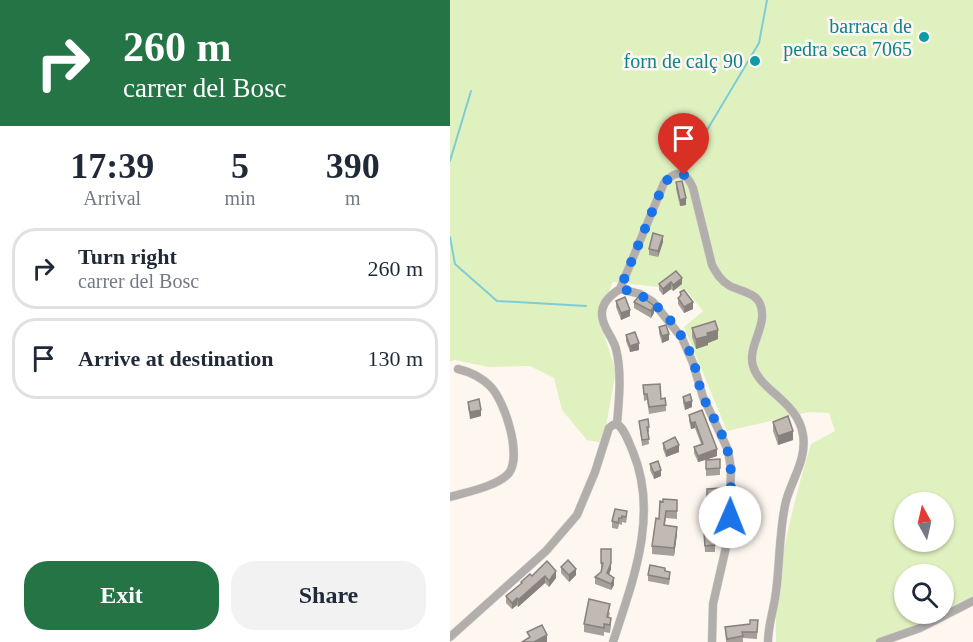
<!DOCTYPE html>
<meta charset="utf-8">
<style>
:root{--surface:#fff;--page:#f2f2f3;--text:#1f2937;--muted:#747a83;--line:#e0e1e3;--accent:#247445}
body{margin:0;font-family:"Times New Roman",serif;background:var(--page);color:var(--text);height:100vh;display:flex;flex-direction:column;font-size:22px;white-space:nowrap}
*{box-sizing:border-box;margin:0}
p{font-size:20px;color:var(--muted)}
.icon{flex:none;width:33px;height:33px;fill:none;stroke:currentColor;stroke-width:2;stroke-linecap:round;stroke-linejoin:round}
.map{position:relative;flex:1;overflow:hidden}
.drawer{display:flex;flex-direction:column;background:var(--surface);width:450px}
.drawer>*{flex:none}
.hud{background:#247445;color:#fff;overflow:hidden}
.needle{width:39px;rotate:352deg}
.tools{position:absolute;left:444px;top:492px;display:grid;gap:12px}
.tools a{display:grid;place-items:center;width:60px;height:60px;border-radius:50%;background:var(--surface);box-shadow:0 2px 4px #0004;font-size:30px}
.pin{position:absolute;display:grid;place-items:center;width:51px;height:51px;color:#fff;margin:-62px -26px;border-radius:50% 50% 50% 0;rotate:-45deg;box-shadow:0 0 6px #0007}
.pin .icon{rotate:45deg}
.me{position:absolute;width:66px;margin:-33px;rotate:1deg;stroke-linejoin:round;filter:drop-shadow(0 0 4px #0008)}
.turn{display:flex;align-items:center;gap:21px;height:126px;padding:0 24px;font-size:27px}
.turn .icon{width:78px;height:78px;stroke-width:2.5}
.turn b{display:block;font-size:42px;line-height:51px}
.eta{display:flex;justify-content:space-evenly;align-items:center;height:102px;text-align:center}
.eta b{font-size:36px;font-weight:700;line-height:42px}
.primary-button{display:flex;gap:12px;margin-top:auto;padding:12px 24px}
.primary-button a{flex:1;height:69px;border-radius:24px;background:var(--accent);color:#fff;font-size:24px;font-weight:700;line-height:69px;text-align:center}
.primary-button a+a{background:var(--page);color:var(--text)}
ul{padding:0;list-style:none}
li{display:flex;align-items:center;gap:18px;height:81px;margin:0 12px 9px;padding:0 12px;border:3px solid var(--line);border-radius:24px}
li div{flex:1}
li b{display:block;font-size:22px}
li em{font-style:normal}
main{display:flex;flex:1;min-height:0}
.map>svg:first-child{display:block}
.green{fill:#e0f1c0;fill-rule:evenodd}
.lines{fill:none;stroke-linecap:round;stroke-linejoin:round}
.stream{stroke:#7eccd6;stroke-width:2}
.street-casing{stroke:#dad4ce;stroke-width:9}
.street{stroke:#b2aeac;stroke-width:8}
.wall{fill:#a69f9a}
.shaded-wall{fill:#87827d}
.building{fill:#c1b9b3;stroke:#87827d;stroke-width:1.5}
.route{stroke:#1a73e8;stroke-width:10;stroke-dasharray:0 18}
.culture-dot{fill:#0f9aa8;stroke:#fef7f0;stroke-width:2}
.labels{text-anchor:middle;dominant-baseline:central;stroke-width:5;stroke-linejoin:round;paint-order:stroke}
.culture-label{font-size:20px;fill:#0d838f;stroke:#fef7f0;text-anchor:end}
</style>
<main>
<section class="drawer">
<div class="hud">
<div class="turn"><svg class="icon" aria-label="right" viewBox="0 0 24 24"><path d="M7 20v-9h11M14 6l5 5-5 5"/></svg><div><b>260 m</b>carrer del Bosc</div></div>
</div>
<div class="eta">
<div><b>17:39</b><p>Arrival</p></div>
<div><b>5</b><p>min</p></div>
<div><b>390</b><p>m</p></div>
</div>
<ul>
<li><svg class="icon" aria-label="right" viewBox="0 0 24 24"><path d="M7 20v-9h11M14 6l5 5-5 5"/></svg><div><b>Turn right</b><p>carrer del Bosc</p></div><em>260 m</em></li>
<li><svg class="icon" aria-label="arrive" viewBox="0 0 24 24"><path d="M6 21V4h12l-3 4 3 4H6"/></svg><div><b>Arrive at destination</b></div><em>130 m</em></li>
</ul>
<div class="primary-button"><a>Exit</a><a>Share</a></div>
</section>
<div class="map">
<svg width="523" height="642" viewBox="0 0 523 642">
<rect width="100%" height="100%" fill="#fef7f0"/>
<path class="green" d="M 0,0 L 523,0 L 523,600 L 494,612 L 494,574 L 454,574 L 454,614 L 489,614 L 427,642 L 326,642 C 324,574 342,508 361,444 L 385,431 L 379,413 L 359,412 L 277,431 L 234,327 L 253,311 L 236,290 L 163,282 L 148,316 L 166,371 L 153,443 L 137,440 L 112,410 L 104,378 L 80,366 L 39,367 L 4,360 L 0,362 ZM 454,502 L 494,502 L 494,542 L 454,542 Z"/>
<g class="lines">
<g class="stream">
<polyline points="241,157 309,43 317,0"/>
<polyline points="0,161 21,91"/>
<polyline points="0,237 5,264 47,301 136,306"/>
</g>
<defs>
<g id="street">
<path d="M 170,289 L 214,183 C 226,169 236,171 243,188 L 262,265 C 267,274 271,281 280,286 C 290,291 306,293 310,304 C 319,324 297,346 303,366 C 310,391 348,401 353,435 C 357,459 342,479 336,501 C 329,530 330,563 326,592 C 324,609 318,625 318,642"/>
<polyline points="170,289 190,294 203,302 232,338 243,363 253,397 278,450 281,469 279,534 263,604 262,642"/>
<path d="M 0,497 C 17,492 48,486 59,473 C 72,455 55,401 40,386 C 31,377 21,372 8,369"/>
<polyline points="0,637 96,551 127,515 145,472 159,428 163,425 167,424"/>
<path d="M 163,642 C 183,580 209,515 183,452 C 179,443 175,429 167,424 C 169,399 172,373 166,349 C 163,337 152,327 152,315 C 151,303 162,294 170,289"/>
<polyline points="430,642 470,628 523,601"/>
</g>
</defs>
<use href="#street" class="street-casing"/>
<use href="#street" class="street"/>
</g>
<g class="wall">
<polygon points="226,182 236,205 230,206 226,189"/>
<polygon points="213,242 208,257 199,255 199,249"/>
<polygon points="226,271 232,284 223,291 221,289 213,295 209,290 209,284"/>
<polygon points="230,292 243,309 234,313 228,304 228,298 230,296"/>
<polygon points="166,301 180,316 171,320 166,307"/>
<polygon points="184,302 204,313 201,318 184,308"/>
<polygon points="209,327 219,340 212,343 209,333"/>
<polygon points="242,328 268,339 258,343 258,345 246,349 242,337"/>
<polygon points="176,335 189,350 180,352 176,341"/>
<polygon points="193,385 211,399 216,405 216,411 199,414 197,400 194,401"/>
<polygon points="233,397 242,407 235,410 233,403"/>
<polygon points="18,402 31,416 20,419 18,408"/>
<polygon points="252,410 267,456 256,460 270,459 270,475 256,476 256,460 248,462 244,453 244,447 251,444 245,428 241,429 239,421 239,415"/>
<polygon points="189,421 199,427 199,432 198,432 199,444 192,446"/>
<polygon points="323,422 343,440 328,445 323,431"/>
<polygon points="213,443 229,452 216,457 213,449"/>
<polygon points="200,464 211,476 204,479 200,470"/>
<polygon points="271,488 271,508 257,509 257,489"/>
<polygon points="227,500 227,519 216,518 215,525 227,534 224,556 202,554 202,546 213,502"/>
<polygon points="165,509 177,518 176,523 172,522 172,525 169,524 168,529 162,528 162,521"/>
<polygon points="290,516 299,523 299,529 291,531"/>
<polygon points="254,533 265,545 265,552 255,552"/>
<polygon points="151,549 161,549 161,569 159,575 164,585 161,590 145,584 145,577 151,572 152,569 151,569"/>
<polygon points="97,561 106,578 99,587 95,583 68,607 67,605 62,609 56,603 56,596 71,584 71,582 82,576"/>
<polygon points="111,567 126,575 119,582 111,573"/>
<polygon points="215,571 220,578 219,585 198,581 198,575"/>
<polygon points="160,612 159,617 161,626 160,633 154,632 154,636 134,632 134,624"/>
<polygon points="308,620 307,639 293,638 293,642 276,642 275,627 300,624"/>
</g>
<g class="shaded-wall">
<polygon points="236,198 236,205 230,206 230,200"/>
<polygon points="213,236 213,242 208,257 208,251"/>
<polygon points="232,278 232,284 223,291 223,285"/>
<polygon points="221,282 221,289 213,295 213,289"/>
<polygon points="243,302 243,309 234,313 234,307"/>
<polygon points="204,306 204,313 201,318 201,311"/>
<polygon points="180,310 180,316 171,320 171,313"/>
<polygon points="268,330 268,339 258,343 258,345 246,349 246,339 257,333"/>
<polygon points="219,334 219,340 212,343 212,336"/>
<polygon points="189,343 189,350 180,352 180,346"/>
<polygon points="242,401 242,407 235,410 235,403"/>
<polygon points="31,410 31,416 20,419 20,412"/>
<polygon points="245,422 245,428 241,429 241,423"/>
<polygon points="343,431 343,440 328,445 328,436"/>
<polygon points="229,445 229,452 216,457 216,451"/>
<polygon points="267,449 267,456 248,462 248,456"/>
<polygon points="211,470 211,476 204,479 204,473"/>
<polygon points="227,527 227,534 224,556 224,548"/>
<polygon points="161,563 161,569 157,580 157,573"/>
<polygon points="126,569 126,575 119,582 119,575"/>
<polygon points="106,571 106,578 99,587 99,581"/>
<polygon points="95,576 95,583 68,607 68,600"/>
<polygon points="164,578 164,585 161,590 161,584"/>
<polygon points="67,598 67,605 62,609 62,603"/>
<polygon points="97,635 97,642 84,642"/>
</g>
<g class="building">
<polygon points="232,181 236,198 230,200 226,182"/>
<polygon points="203,233 213,236 208,251 199,249"/>
<polygon points="226,271 232,278 223,285 221,282 213,289 209,284"/>
<polygon points="234,290 243,302 234,307 228,298 231,295 230,292"/>
<polygon points="190,295 204,306 201,311 184,302"/>
<polygon points="175,297 180,310 171,313 166,301"/>
<polygon points="265,321 268,330 257,333 258,336 246,339 242,328"/>
<polygon points="216,325 219,334 212,336 209,327"/>
<polygon points="185,332 189,343 180,346 176,335"/>
<polygon points="210,384 211,399 215,398 216,405 199,407 197,394 194,394 193,385"/>
<polygon points="240,394 242,401 235,403 233,397"/>
<polygon points="29,399 31,410 20,412 18,402"/>
<polygon points="252,410 267,449 248,456 244,447 253,444 245,422 241,423 239,415"/>
<polygon points="338,416 343,431 328,436 323,422"/>
<polygon points="198,419 199,427 197,427 199,439 192,440 189,421"/>
<polygon points="225,437 229,445 216,451 213,443"/>
<polygon points="270,459 270,468 256,469 256,460"/>
<polygon points="208,461 211,470 204,473 200,464"/>
<polygon points="271,488 271,501 257,502 257,489"/>
<polygon points="213,499 227,500 227,511 216,511 214,525 227,527 224,548 202,546 206,518 209,519 210,501 213,502"/>
<polygon points="165,509 177,511 176,517 172,516 172,518 169,518 168,523 162,521"/>
<polygon points="297,515 299,523 291,524 290,516"/>
<polygon points="264,532 265,545 255,546 254,533"/>
<polygon points="151,549 161,549 161,563 157,573 164,578 161,584 145,577 151,572 153,563 151,563"/>
<polygon points="118,560 126,569 119,575 111,567"/>
<polygon points="97,561 106,571 99,581 95,576 68,600 67,598 62,603 56,596 72,583 71,582 80,574 82,576"/>
<polygon points="200,565 215,568 215,571 220,572 219,579 198,575"/>
<polygon points="139,599 160,604 157,617 161,618 160,625 154,624 154,628 134,624"/>
<polygon points="300,620 308,620 307,632 292,632 293,636 277,639 275,627 300,624"/>
<polygon points="92,625 97,635 84,642 72,642 80,637 77,632"/>
</g>
<g class="lines">
<path class="route" d="M 234,175 C 225,174 220,177 214,183 L 170,289 C 206,294 233,331 244,363 C 247,375 249,387 254,399 C 263,418 275,436 279,457 C 283,476 280,498 280,517"/>
</g>
<g class="culture-dot">
<circle cx="474" cy="37" r="6"/>
<circle cx="305" cy="61" r="6"/>
</g>
<g class="labels">
<g class="culture-label">
<text x="462" y="26">barraca de<tspan x="462" dy="23">pedra seca 7065</tspan></text>
<text x="293" y="61">forn de calç 90</text>
</g>
</g>
</svg>
<div class="tools">
<a><svg class="needle" viewBox="-14 -14 28 28"><path d="M0-13l5 13h-10z" fill="#e53935"/><path d="M0 13l5-13h-10z" fill="#747a83"/></svg></a>
<a><svg class="icon" aria-label="search" viewBox="0 0 24 24"><circle cx="10" cy="10" r="6"/><path d="M15 15l6 6"/></svg></a>
</div>
<div class="pin" style="left:234px;top:175px;background:#d93025"><svg class="icon" aria-label="arrive" viewBox="0 0 24 24"><path d="M6 21V4h12l-3 4 3 4H6"/></svg></div>
<svg class="me" style="left:280px;top:517px" viewBox="-20 -20 40 40"><circle r="19" fill="#fff"/><path d="M0-13L10 11 0 6-10 11z" fill="#1a73e8"/></svg>
</div>
</main>
